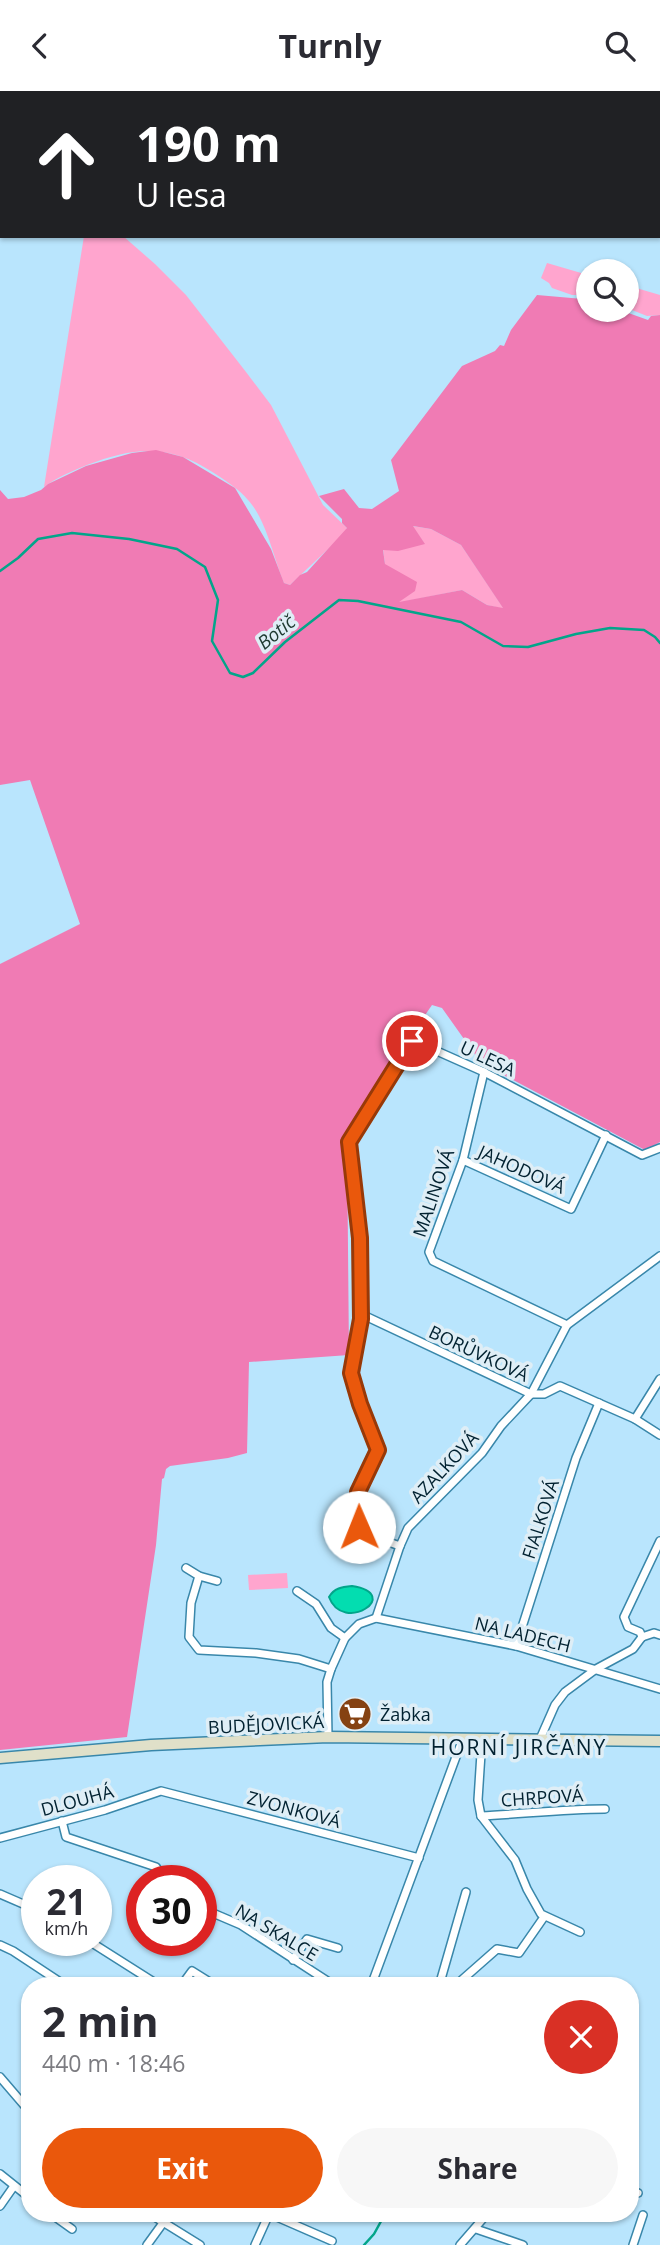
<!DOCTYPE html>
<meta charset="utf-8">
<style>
:root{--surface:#fff;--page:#f7f7f7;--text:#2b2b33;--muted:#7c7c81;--accent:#ea580c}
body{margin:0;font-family:"Open Sans",sans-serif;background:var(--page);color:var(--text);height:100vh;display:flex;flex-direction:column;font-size:26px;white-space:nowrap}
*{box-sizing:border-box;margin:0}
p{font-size:23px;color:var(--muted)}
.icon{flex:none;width:38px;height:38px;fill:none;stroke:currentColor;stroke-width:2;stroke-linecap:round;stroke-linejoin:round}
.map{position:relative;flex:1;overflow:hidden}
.drawer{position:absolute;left:21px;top:1886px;width:618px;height:245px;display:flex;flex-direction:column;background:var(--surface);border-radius:28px;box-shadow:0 2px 5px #0004}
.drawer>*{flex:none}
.banner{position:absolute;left:0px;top:0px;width:662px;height:147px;box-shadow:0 2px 5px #0004;background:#202124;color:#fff;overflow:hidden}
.fabs{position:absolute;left:576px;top:168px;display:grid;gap:14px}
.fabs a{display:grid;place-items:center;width:63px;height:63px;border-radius:50%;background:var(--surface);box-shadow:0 2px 5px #0004;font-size:35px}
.speed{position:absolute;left:21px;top:1774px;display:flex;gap:14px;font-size:35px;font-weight:700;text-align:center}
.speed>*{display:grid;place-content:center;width:91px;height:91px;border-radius:50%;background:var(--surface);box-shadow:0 2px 5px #0004;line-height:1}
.speed small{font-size:18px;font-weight:400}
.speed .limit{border:10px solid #d22;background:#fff;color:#111}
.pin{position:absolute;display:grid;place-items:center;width:60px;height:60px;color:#fff;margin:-30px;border:4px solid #fff;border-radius:50%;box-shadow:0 2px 7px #0007}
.me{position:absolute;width:77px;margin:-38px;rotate:359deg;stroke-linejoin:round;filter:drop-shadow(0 0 5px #0008)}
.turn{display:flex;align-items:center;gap:24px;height:147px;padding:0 21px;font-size:32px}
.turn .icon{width:91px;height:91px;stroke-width:2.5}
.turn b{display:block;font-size:49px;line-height:60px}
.round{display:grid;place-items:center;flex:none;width:74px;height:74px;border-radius:37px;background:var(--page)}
.overview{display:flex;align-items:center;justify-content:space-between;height:119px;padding:0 21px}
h1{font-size:42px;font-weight:700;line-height:52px}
.action{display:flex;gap:14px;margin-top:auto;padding:14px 21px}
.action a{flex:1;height:80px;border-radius:42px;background:var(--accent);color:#fff;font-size:28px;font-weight:700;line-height:80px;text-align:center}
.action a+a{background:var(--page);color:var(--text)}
header{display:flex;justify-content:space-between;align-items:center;height:91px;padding:0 21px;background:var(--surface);font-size:32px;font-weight:700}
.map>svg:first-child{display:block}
.green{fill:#ffa5ce}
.forest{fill:#f07bb4;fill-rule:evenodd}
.water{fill:#03ddb0;stroke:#02a58a;stroke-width:2}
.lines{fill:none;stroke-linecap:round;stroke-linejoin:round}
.stream{stroke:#02a58a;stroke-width:2.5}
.street-casing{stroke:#3987aa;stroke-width:10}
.secondary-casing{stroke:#3987aa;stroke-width:13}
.street{stroke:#fff;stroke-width:7}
.secondary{stroke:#e0e0c9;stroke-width:10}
.route-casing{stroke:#983908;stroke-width:18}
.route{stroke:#ea580c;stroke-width:12}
.labels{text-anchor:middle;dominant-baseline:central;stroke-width:7;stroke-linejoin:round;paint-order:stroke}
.street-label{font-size:18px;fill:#012130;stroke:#dfeef6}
.poi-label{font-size:18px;fill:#012130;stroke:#dfeef6;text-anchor:start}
.water-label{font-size:19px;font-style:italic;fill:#1f3a31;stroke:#dfeef6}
.quarter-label{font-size:21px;letter-spacing:2px;fill:#012130;stroke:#dfeef6}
</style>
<header><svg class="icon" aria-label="back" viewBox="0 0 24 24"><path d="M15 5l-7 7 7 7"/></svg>Turnly<svg class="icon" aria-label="search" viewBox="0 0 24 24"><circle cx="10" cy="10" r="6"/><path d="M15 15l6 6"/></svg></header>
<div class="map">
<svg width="660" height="2154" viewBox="0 0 660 2154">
<rect width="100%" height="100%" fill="#b9e5fd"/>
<g class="green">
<path d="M 84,145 L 123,145 L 155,173 L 186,204 L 246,281 L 271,314 L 323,414 L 347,437 L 343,444 L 290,494 L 284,492 C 274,468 266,428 248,409 C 239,398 226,390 214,382 C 170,353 136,355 87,374 C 73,380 57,386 44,396 Z"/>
<polygon points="547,172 588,184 588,210 578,204 572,204 552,197 549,192 541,187"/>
<polygon points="626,194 660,204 660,224 647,225 627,217"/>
<polygon points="412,435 431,438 461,454 504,518 487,514 462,499 397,512 385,473 383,458 398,459 424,452"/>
<polygon points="287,1482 288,1497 249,1499 248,1484"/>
</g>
<path class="forest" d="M 537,204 L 583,208 L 588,210 L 588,219 L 620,219 L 648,229 L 651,225 L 660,224 L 660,1051 L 645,1059 L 481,972 L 442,917 L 432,914 L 410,946 L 347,1049 L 349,1264 L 249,1271 L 247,1362 L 228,1367 L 170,1375 L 166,1378 L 164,1387 L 162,1388 L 156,1454 L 127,1646 L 0,1659 L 0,873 L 80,833 L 30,689 L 0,694 L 0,399 L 8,408 L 24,406 L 41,399 L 48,393 L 86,375 L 132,362 L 156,359 L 183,366 L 235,397 L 271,458 L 284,492 L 290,494 L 300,484 L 307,481 L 347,437 L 342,432 L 342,428 L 319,405 L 344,398 L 359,417 L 372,418 L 399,400 L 391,369 L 462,275 L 495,260 L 500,254 L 504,255 L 511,239 ZM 413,435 L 431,438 L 461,454 L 503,517 L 487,514 L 462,499 L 399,511 L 415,500 L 417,491 L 385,473 L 383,459 L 398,460 L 425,453 Z"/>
<path class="water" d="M 352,1495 C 404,1503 343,1544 329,1506 C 334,1497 342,1496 352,1495 Z"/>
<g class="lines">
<g class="stream">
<polyline points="0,480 18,467 38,448 72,442 129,448 177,458 205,476 218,509 212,550 230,582 243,586 253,582 285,551 339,509 358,510 461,531 503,555 528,556 576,543 610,537 644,539 655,546 660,552"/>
<polyline points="364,2154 374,2143 385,2123"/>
</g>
<defs>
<g id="street">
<polyline points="484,981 463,1069 429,1161 433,1170 567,1234"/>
<polyline points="463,1069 571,1118 606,1044"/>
<polyline points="361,1223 531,1303 544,1303 560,1295 635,1328 660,1344"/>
<polyline points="635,1328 660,1288"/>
<polyline points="400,1455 371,1445 359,1436 358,1401 378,1359 360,1313 351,1282 361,1228 360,1147 350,1051 412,949 484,981 642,1064 660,1057"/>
<polyline points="186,1477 199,1485 217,1490"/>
<polyline points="199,1485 191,1512 189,1546 199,1559 256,1562 299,1568 331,1578"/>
<polyline points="297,1500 316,1513 331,1537 345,1547"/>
<polyline points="376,1527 400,1455 408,1437 482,1362 501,1335 531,1303 567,1234 660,1165"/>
<polyline points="642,1546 640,1541 628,1536 624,1526 660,1450"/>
<polyline points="642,1546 654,1542 660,1544"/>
<polyline points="516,1555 576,1367 599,1312"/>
<polyline points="328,1646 327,1591 331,1578 345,1547 359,1533 376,1527 516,1555 660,1598"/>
<polyline points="482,1647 478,1709 481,1725 515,1769 527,1798 541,1823 580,1841"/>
<polyline points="540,1648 555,1614 565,1601 596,1578 633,1558 642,1546"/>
<path d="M 481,1725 C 523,1723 564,1718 605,1718"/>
<polyline points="62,1730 66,1746 156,1776 166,1790"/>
<polyline points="0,1747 105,1719 161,1700 419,1767"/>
<polyline points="0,1803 37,1819"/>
<polyline points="201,1817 241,1834 335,1895"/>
<polyline points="89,1850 160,1895"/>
<polyline points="0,1854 13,1860 66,1895"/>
<polyline points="293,1869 307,1848 338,1857"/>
<polyline points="181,1895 192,1880 216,1895"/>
<polyline points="371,1895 463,1647"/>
<polyline points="439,1895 466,1801"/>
<polyline points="455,1895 497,1858 519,1862 544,1826"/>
<polyline points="0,1986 30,2021"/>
<polyline points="0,2083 30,2107"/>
<polyline points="630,2099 638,2102"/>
<polyline points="0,2115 14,2095"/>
<polyline points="51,2123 72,2138"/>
<polyline points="150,2123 200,2154"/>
<polyline points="270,2123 332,2150"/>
<polyline points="476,2138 523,2154"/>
<polyline points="147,2154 163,2132"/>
<polyline points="255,2154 269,2123"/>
<polyline points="460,2154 487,2123"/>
<polyline points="633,2154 643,2124"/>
</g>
<polyline id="secondary" points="0,1667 151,1654 328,1646 660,1650"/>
</defs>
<use href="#street" class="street-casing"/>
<use href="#secondary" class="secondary-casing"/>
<use href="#street" class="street"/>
<use href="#secondary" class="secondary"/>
</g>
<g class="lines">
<defs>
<polyline id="route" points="359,1436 358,1401 378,1359 360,1313 351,1282 361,1228 360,1147 349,1051 412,950"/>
</defs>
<use href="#route" class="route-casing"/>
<use href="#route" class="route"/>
</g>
<defs>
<symbol id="supermarket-disc" viewBox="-11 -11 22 22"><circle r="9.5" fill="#854212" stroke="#dfeef6"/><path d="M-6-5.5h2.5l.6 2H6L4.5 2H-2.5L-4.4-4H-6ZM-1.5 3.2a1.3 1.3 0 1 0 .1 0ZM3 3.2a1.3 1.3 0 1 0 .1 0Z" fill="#fff"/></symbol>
</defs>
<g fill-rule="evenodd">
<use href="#supermarket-disc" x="336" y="1604" width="38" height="38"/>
</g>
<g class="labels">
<g class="street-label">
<text transform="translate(488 967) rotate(25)">U LESA</text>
<text transform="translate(522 1078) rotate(24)">JAHODOVÁ</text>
<text transform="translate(433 1102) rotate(-71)">MALINOVÁ</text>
<text transform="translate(479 1262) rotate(25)">BORŮVKOVÁ</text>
<text transform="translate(444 1376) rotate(-47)">AZALKOVÁ</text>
<text transform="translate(540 1428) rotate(-72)">FIALKOVÁ</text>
<text transform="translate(523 1543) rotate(14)">NA LADECH</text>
<text transform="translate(266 1633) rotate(-3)">BUDĚJOVICKÁ</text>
<text transform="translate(542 1706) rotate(-4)">CHRPOVÁ</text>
<text transform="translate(77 1709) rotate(-15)">DLOUHÁ</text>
<text transform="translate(294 1718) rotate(15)">ZVONKOVÁ</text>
<text transform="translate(277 1841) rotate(31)">NA SKALCE</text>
</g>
<g class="poi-label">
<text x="380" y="1623">Žabka</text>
</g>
<g class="water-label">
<text transform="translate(276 541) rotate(-39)">Botič</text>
</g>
<g class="quarter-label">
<text x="519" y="1656">HORNÍ JIRČANY</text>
</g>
</g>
</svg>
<div class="fabs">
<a><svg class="icon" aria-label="search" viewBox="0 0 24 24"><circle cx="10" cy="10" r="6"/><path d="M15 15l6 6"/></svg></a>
</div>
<div class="speed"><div>21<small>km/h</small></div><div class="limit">30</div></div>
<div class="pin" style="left:412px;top:950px;background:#d93025"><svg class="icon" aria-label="arrive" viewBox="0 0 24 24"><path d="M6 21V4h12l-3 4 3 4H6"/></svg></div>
<svg class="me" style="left:359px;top:1436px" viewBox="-20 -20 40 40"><circle r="19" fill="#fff"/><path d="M0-13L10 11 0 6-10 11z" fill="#ea580c"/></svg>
<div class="banner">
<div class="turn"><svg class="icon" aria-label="ahead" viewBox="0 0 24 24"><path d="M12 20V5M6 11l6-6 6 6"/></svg><div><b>190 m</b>U lesa</div></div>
</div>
<section class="drawer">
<div class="overview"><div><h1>2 min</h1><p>440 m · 18:46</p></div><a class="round" style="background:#d93025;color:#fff"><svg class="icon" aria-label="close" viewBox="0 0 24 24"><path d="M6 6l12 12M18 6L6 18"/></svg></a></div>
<div class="action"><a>Exit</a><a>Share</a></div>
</section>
</div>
